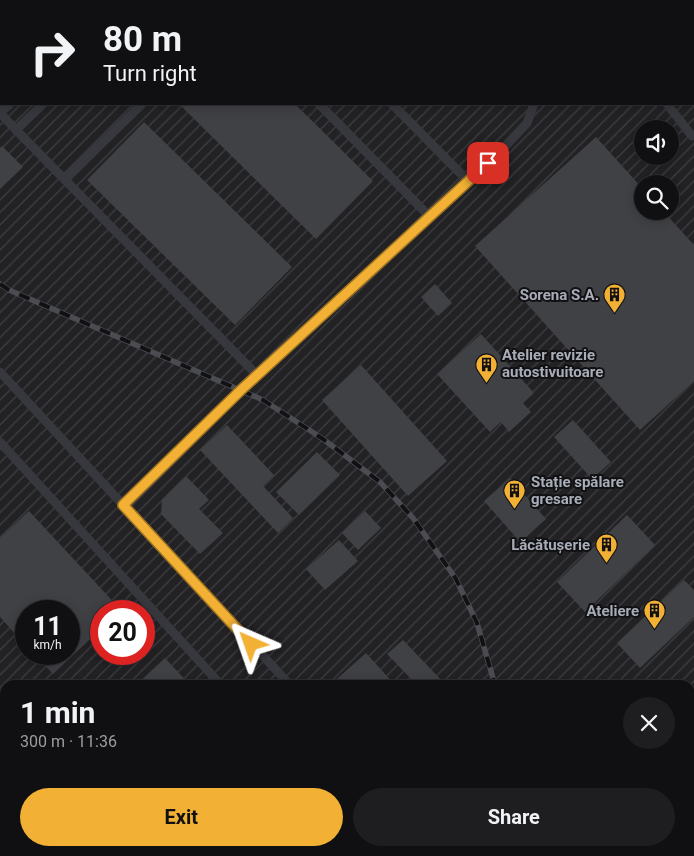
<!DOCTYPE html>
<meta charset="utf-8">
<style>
:root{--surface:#101012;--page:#1e1e20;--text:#f1f3f6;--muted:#9c9d9f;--line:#303032;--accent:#f2b134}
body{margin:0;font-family:Roboto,sans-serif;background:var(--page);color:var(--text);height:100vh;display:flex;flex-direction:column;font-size:19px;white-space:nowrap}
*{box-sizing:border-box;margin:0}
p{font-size:16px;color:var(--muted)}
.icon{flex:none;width:28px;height:28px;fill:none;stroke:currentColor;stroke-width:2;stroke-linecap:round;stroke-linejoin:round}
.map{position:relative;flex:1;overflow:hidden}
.sheet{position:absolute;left:0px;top:680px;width:695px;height:176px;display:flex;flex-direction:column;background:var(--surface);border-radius:15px 15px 0 0;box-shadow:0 2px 12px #0003,0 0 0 1px var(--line)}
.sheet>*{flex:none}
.hud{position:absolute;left:0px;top:0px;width:695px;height:105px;box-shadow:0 2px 12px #0003,0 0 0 1px var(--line);background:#101012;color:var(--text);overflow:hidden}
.buttons{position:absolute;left:634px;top:120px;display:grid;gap:10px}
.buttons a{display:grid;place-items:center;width:45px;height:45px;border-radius:50%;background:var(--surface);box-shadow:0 2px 12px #0003,0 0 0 1px var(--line);font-size:25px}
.speed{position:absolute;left:15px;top:600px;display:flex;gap:10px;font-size:25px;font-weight:700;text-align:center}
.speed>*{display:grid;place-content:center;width:65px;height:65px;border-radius:50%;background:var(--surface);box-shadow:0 2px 12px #0003,0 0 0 1px var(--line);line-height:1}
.speed small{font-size:12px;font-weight:400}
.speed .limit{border:8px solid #d22;background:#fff;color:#111}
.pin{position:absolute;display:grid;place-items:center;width:42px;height:42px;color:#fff;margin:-21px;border-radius:10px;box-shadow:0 2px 8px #0006}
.me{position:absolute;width:55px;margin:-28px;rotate:317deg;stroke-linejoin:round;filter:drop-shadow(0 0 4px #0008)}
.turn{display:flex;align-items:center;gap:18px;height:105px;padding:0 20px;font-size:22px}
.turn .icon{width:65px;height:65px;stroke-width:2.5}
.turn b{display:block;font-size:35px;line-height:42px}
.round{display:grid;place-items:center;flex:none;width:52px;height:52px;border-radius:26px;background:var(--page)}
.summary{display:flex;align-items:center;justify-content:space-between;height:85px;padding:0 20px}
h1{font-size:30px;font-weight:700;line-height:38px}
.primary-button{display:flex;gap:10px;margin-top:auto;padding:10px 20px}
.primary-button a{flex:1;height:58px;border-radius:30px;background:var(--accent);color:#111;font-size:20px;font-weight:700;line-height:58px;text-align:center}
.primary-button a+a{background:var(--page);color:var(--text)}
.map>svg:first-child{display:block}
.industrial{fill:url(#industrial-furrows);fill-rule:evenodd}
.water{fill:#2c353c}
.building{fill:#404145}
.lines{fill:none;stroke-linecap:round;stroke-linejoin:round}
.path{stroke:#3d3f44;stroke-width:2.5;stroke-dasharray:2.5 4;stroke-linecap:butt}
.lane{stroke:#37383d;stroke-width:9}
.rail-casing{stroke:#4a4c52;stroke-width:5.5}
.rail{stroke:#111113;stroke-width:4;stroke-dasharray:11;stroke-linecap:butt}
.route-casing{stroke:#9d7322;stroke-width:12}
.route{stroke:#f2b134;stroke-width:9}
.labels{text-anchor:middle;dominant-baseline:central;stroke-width:4;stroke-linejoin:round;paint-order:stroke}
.poi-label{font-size:15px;font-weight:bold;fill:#a8adb8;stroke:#111113;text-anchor:end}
</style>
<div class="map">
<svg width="694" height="856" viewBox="0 0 694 856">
<defs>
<pattern id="industrial-furrows" width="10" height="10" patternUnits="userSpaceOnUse" patternTransform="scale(1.25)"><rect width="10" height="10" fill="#222225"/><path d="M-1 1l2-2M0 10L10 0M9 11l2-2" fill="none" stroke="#3f3f43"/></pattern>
</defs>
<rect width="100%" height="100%" fill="#161618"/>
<path class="industrial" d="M 0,0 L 694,0 L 694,856 L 156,856 L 152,851 L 690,851 L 690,685 L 5,685 L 5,694 L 0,688 ZM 1,1 L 694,1 L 694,104 L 1,104 ZM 642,129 L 670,129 L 670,156 L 642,156 ZM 642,184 L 670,184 L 670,211 L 642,211 ZM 26,611 L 69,611 L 69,654 L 26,654 ZM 101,611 L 144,611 L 144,654 L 101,654 Z"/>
<polygon class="water" points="0,688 5,694 5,851 152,851 156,856 0,856"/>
<g class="building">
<polygon points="179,104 295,104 373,181 316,239"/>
<polygon points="144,122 292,267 235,325 87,180"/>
<polygon points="596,137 642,188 642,211 663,211 694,245 694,381 640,430 475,246"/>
<polygon points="2,146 23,167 0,189 0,148"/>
<polygon points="435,284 452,303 438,316 421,297"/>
<polygon points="481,334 534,393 523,403 531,412 509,432 501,422 490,432 437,374"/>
<polygon points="361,365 447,461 408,496 322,400"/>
<polygon points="573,420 611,462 592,479 554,437"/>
<polygon points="227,425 274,475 263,486 293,518 278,533 200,450"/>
<polygon points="317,452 340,475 299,515 276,492"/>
<polygon points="186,476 209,500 199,509 223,533 200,554 161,514 162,500"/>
<polygon points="510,478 546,519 520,542 484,501"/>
<polygon points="29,511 121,610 101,611 101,629 53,674 34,654 69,654 69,611 26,611 26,646 0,617 0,538"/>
<polygon points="365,511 381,528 358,550 342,533"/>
<polygon points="627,515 655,545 585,612 557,582"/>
<polygon points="339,540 358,561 325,590 306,569"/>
<polygon points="684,580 694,590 694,617 640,668 617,643"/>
<polygon points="403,640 446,685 417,685 387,654"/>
<polygon points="366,653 395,685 330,685"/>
<polygon points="165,658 190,685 136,685"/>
<polygon points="221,851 295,851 290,856 225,856"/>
</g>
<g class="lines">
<polyline class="path" points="614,1 616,0"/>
<g class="lane">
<polyline points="290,0 291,1"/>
<polyline points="403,0 404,1"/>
<polyline points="532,0 532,1"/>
<polyline points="246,1 247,0"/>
<polyline points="0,66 1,67"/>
<polyline points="10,104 0,113 16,130"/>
<polyline points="43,104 16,130 257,375"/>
<polyline points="319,104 429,216"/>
<polyline points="392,104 468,181"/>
<polyline points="667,104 692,136"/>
<polyline points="65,179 142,104"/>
<polyline points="0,372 290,685"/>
<polyline points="0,442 221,685"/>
<polyline points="123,505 241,390 498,154 527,123 534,104"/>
<polyline points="373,851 377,856"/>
<polyline points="435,851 438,856"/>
</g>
<defs>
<g id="rail">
<polyline points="47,0 48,1"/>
<polyline points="0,284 9,290 263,400 323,439 380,482 413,518 456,579 477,623 495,685"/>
</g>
</defs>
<use href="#rail" class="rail-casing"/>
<use href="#rail" class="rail"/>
</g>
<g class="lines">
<defs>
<polyline id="route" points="251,644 123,505 241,390 488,163"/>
</defs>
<use href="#route" class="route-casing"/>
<use href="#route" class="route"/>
</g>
<defs>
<symbol id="building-pin" viewBox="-11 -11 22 30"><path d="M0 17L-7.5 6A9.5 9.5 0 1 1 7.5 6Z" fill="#f2b134" stroke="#111113"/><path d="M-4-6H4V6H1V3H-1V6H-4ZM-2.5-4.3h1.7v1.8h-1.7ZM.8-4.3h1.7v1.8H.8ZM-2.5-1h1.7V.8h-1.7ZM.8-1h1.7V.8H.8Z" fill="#111"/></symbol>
</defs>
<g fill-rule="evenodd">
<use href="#building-pin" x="602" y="282" width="25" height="34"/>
<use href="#building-pin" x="474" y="352" width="25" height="34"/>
<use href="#building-pin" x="502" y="478" width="25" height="34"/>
<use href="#building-pin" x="594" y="532" width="25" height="34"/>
<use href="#building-pin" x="642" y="598" width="25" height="34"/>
</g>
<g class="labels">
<g class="poi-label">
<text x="599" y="295">Sorena S.A.</text>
<text x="502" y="355" text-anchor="start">Atelier revizie<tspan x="502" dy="17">autostivuitoare</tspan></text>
<text x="531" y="482" text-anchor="start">Stație spălare<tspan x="531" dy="17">gresare</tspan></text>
<text x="590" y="545">Lăcătușerie</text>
<text x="639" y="611">Ateliere</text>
</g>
</g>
</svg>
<div class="buttons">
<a><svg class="icon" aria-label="sound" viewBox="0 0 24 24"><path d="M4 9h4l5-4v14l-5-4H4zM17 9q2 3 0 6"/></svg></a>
<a><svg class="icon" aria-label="search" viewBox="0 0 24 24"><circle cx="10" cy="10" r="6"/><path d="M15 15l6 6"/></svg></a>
</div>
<div class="speed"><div>11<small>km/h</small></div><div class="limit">20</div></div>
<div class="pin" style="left:488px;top:163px;background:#d93025"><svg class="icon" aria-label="arrive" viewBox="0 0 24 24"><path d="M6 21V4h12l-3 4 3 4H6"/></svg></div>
<svg class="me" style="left:251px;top:644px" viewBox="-20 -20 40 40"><path d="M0-17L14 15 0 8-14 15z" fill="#f2b134" stroke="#fff" stroke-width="4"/></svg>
<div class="hud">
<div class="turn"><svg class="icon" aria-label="right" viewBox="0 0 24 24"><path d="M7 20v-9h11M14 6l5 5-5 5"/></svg><div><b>80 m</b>Turn right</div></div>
</div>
<section class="sheet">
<div class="summary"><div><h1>1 min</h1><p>300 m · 11:36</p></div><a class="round"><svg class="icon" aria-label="close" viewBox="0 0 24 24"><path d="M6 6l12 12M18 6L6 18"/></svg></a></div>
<div class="primary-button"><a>Exit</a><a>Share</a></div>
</section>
</div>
